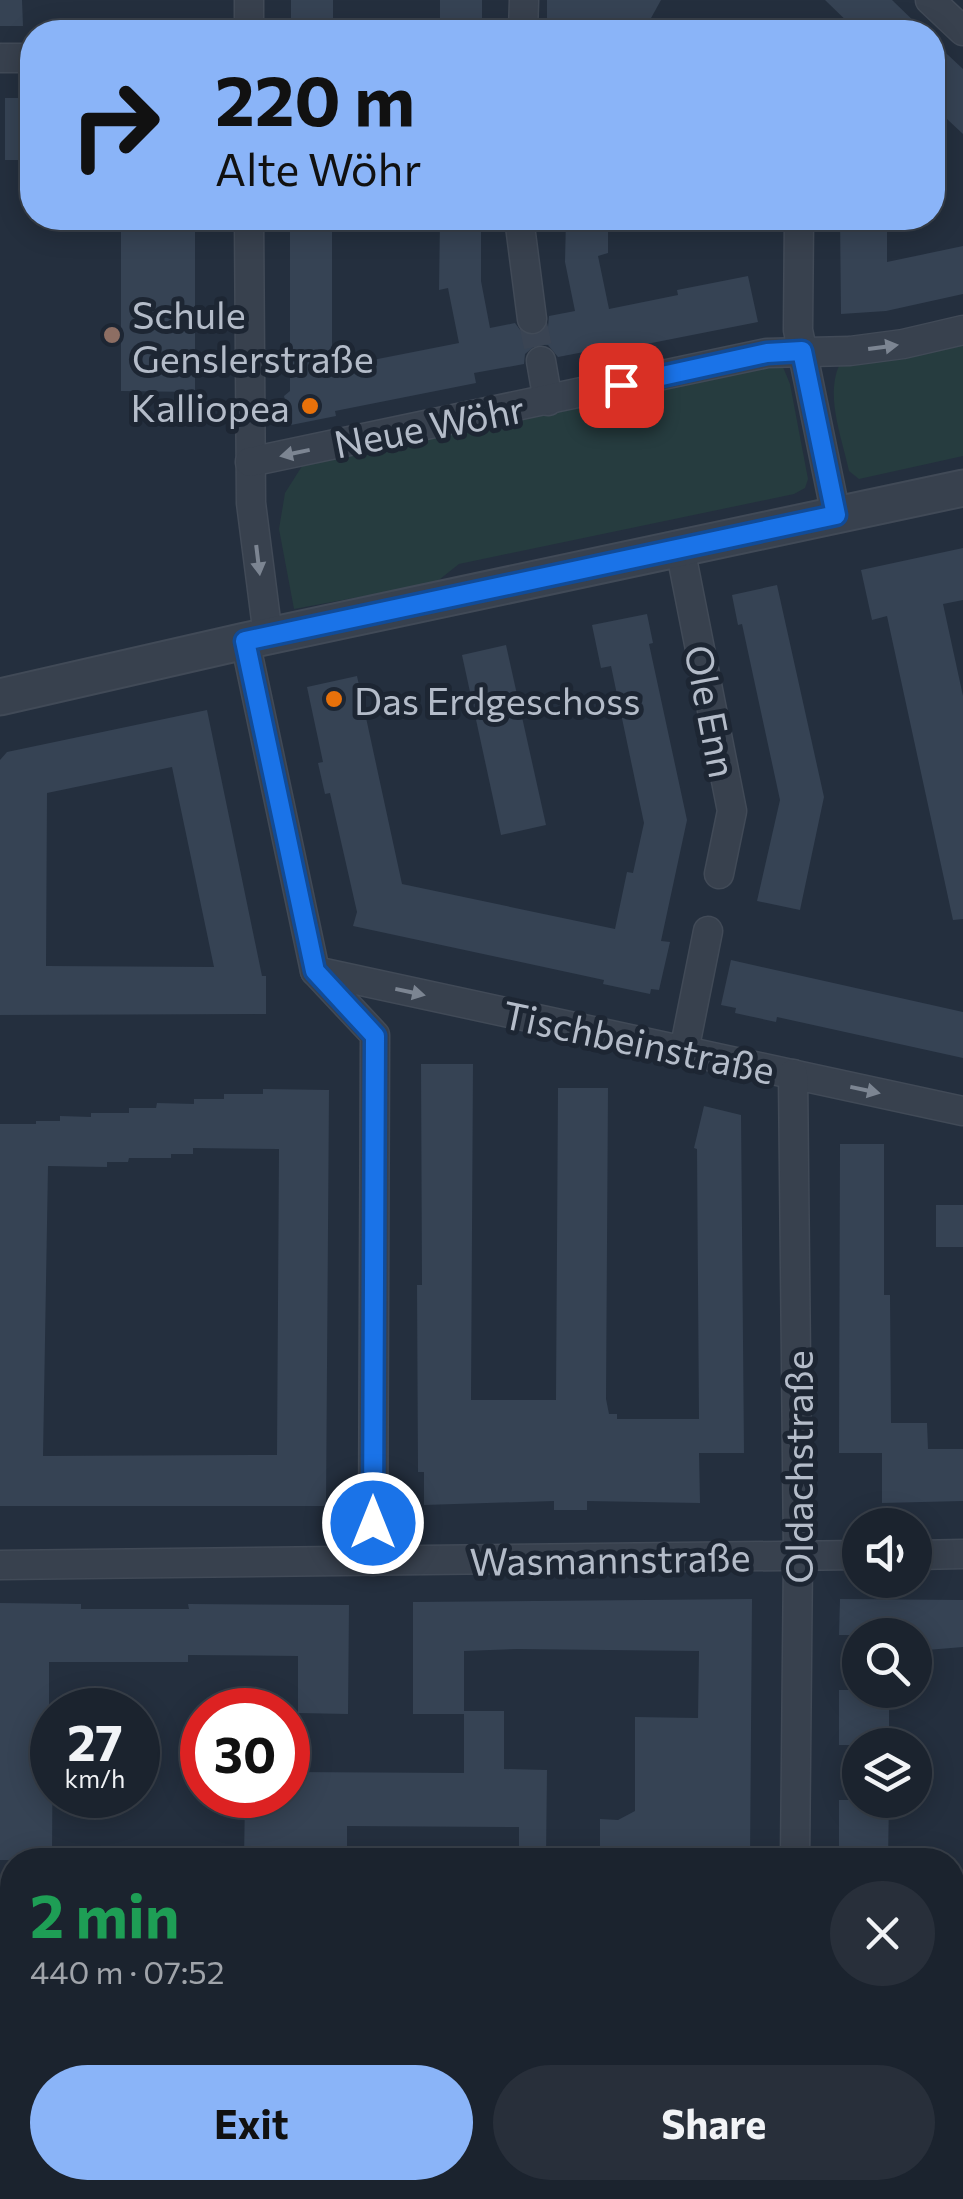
<!DOCTYPE html>
<meta charset="utf-8">
<style>
:root{--surface:#1b232e;--page:#282f3a;--text:#f1f3f6;--muted:#a0a4aa;--line:#39404a;--accent:#8ab4f8}
body{margin:0;font-family:Commissioner,sans-serif;background:var(--page);color:var(--text);height:100vh;display:flex;flex-direction:column;font-size:38px;white-space:nowrap}
*{box-sizing:border-box;margin:0}
p{font-size:32px;color:var(--muted)}
.icon{flex:none;width:55px;height:55px;fill:none;stroke:currentColor;stroke-width:2;stroke-linecap:round;stroke-linejoin:round}
.map{position:relative;flex:1;overflow:hidden}
.panel{position:absolute;left:0px;top:1848px;width:965px;height:352px;display:flex;flex-direction:column;background:var(--surface);border-radius:40px 40px 0 0;box-shadow:0 5px 25px #0003,0 0 0 2px var(--line)}
.panel>*{flex:none}
.banner{position:absolute;left:20px;top:20px;width:925px;height:210px;border-radius:40px;box-shadow:0 5px 25px #0003,0 0 0 2px var(--line);background:#8ab4f8;color:#111;overflow:hidden}
.controls{position:absolute;left:842px;top:1508px;display:grid;gap:20px}
.controls a{display:grid;place-items:center;width:90px;height:90px;border-radius:50%;background:var(--surface);box-shadow:0 5px 25px #0003,0 0 0 2px var(--line);font-size:50px}
.speed{position:absolute;left:30px;top:1688px;display:flex;gap:20px;font-size:50px;font-weight:700;text-align:center}
.speed>*{display:grid;place-content:center;width:130px;height:130px;border-radius:50%;background:var(--surface);box-shadow:0 5px 25px #0003,0 0 0 2px var(--line);line-height:1}
.speed small{font-size:25px;font-weight:400}
.speed .limit{border:15px solid #d22;background:#fff;color:#111}
.pin{position:absolute;display:grid;place-items:center;width:85px;height:85px;color:#fff;margin:-42px;border-radius:20px;box-shadow:0 5px 15px #0006}
.me{position:absolute;width:110px;margin:-55px;rotate:0deg;stroke-linejoin:round;filter:drop-shadow(0 0 8px #0008)}
.turn{display:flex;align-items:center;gap:35px;height:210px;padding:0 30px;font-size:45px}
.turn .icon{width:130px;height:130px;stroke-width:2.5}
.turn b{display:block;font-size:70px;line-height:85px}
.round{display:grid;place-items:center;flex:none;width:105px;height:105px;border-radius:52px;background:var(--page)}
.overview{display:flex;align-items:center;justify-content:space-between;height:170px;padding:0 30px}
h1{font-size:60px;font-weight:700;line-height:75px;color:#1e9e55}
.primary-button{display:flex;gap:20px;margin-top:auto;padding:20px 30px}
.primary-button a{flex:1;height:115px;border-radius:60px;background:var(--accent);color:#111;font-size:40px;font-weight:700;line-height:115px;text-align:center}
.primary-button a+a{background:var(--page);color:var(--text)}
.map>svg:first-child{display:block}
.green{fill:#263c3f}
.building{fill:#364354;fill-rule:evenodd}
.lines{fill:none;stroke-linecap:round;stroke-linejoin:round}
.minor-tunnel{stroke:#3a4453;stroke-width:28;stroke-dasharray:28 14;stroke-linecap:butt}
.minor-casing{stroke:#414a57;stroke-width:31}
.tertiary-casing{stroke:#414a57;stroke-width:39}
.minor{stroke:#38414e;stroke-width:28}
.tertiary{stroke:#38414e;stroke-width:35}
.oneway{fill:#7c8592}
.route-casing{stroke:#114b97;stroke-width:25}
.route{stroke:#1a73e8;stroke-width:18}
.education-dot{fill:#8d6e63;stroke:#1d2633;stroke-width:4}
.food-dot{fill:#e8710a;stroke:#1d2633;stroke-width:4}
.labels{text-anchor:middle;dominant-baseline:central;stroke-width:10;stroke-linejoin:round;paint-order:stroke}
.poi-label{font-size:38px;fill:#b4bcc9;stroke:#1d2633;text-anchor:start}
.street-label{font-size:38px;fill:#b4bcc9;stroke:#1d2633}
</style>
<div class="map">
<svg width="963" height="2199" viewBox="0 0 963 2199">
<rect width="100%" height="100%" fill="#242f3e"/>
<g class="green">
<path d="M 963,338 L 963,456 L 859,479 L 849,471 C 842,437 823,391 842,360 Z"/>
<polygon points="769,363 783,367 790,384 808,479 805,488 794,494 459,564 435,583 294,609 279,529 285,493 304,463"/>
</g>
<g class="building">
<polygon points="0,0 22,0 23,26 0,26"/>
<rect x="291" y="0" width="42" height="32"/>
<rect x="440" y="0" width="42" height="32"/>
<polygon points="547,0 661,0 645,29 637,32 547,32"/>
<polygon points="825,0 892,0 925,32 858,32"/>
<polygon points="932,40 963,69 963,134 932,105"/>
<rect x="5" y="98" width="27" height="62"/>
<polygon points="121,218 195,218 195,392 121,391"/>
<polygon points="290,218 332,218 332,368 459,343 448,288 439,290 440,218 481,218 481,281 490,328 515,323 524,335 535,336 548,327 549,316 575,311 565,262 566,218 608,218 608,253 598,256 609,309 678,295 677,290 748,276 758,322 611,351 610,347 558,357 548,345 537,344 525,354 524,364 474,373 476,383 335,411 336,416 291,425 284,396 290,391"/>
<polygon points="840,218 887,218 887,262 963,246 963,294 886,311 841,314"/>
<polygon points="963,548 963,600 943,604 963,696 963,919 953,920 887,616 872,620 861,570"/>
<polygon points="777,585 824,797 800,910 757,901 780,800 742,624 738,625 732,595"/>
<polygon points="647,614 653,643 649,644 687,820 661,941 670,942 659,990 651,989 650,994 603,984 604,980 353,926 357,912 330,793 325,794 318,763 323,762 307,687 357,676 402,884 615,929 627,872 633,873 644,823 611,666 601,668 592,625"/>
<polygon points="506,645 546,825 501,835 462,655"/>
<path d="M 207,710 L 262,976 L 266,976 L 266,1014 L 0,1015 L 0,760 L 7,752 ZM 172,767 L 214,967 L 46,966 L 47,793 Z"/>
<polygon points="731,960 963,1012 963,1058 777,1017 776,1022 735,1013 736,1008 721,1005"/>
<polygon points="421,1064 473,1064 471,1400 556,1400 558,1088 608,1088 606,1399 609,1414 617,1414 617,1419 699,1419 697,1149 694,1148 704,1106 741,1115 744,1453 699,1453 700,1503 587,1501 587,1510 554,1510 554,1501 424,1505 424,1472 418,1472 417,1285 422,1285"/>
<path d="M 263,1089 L 329,1090 L 326,1506 L 0,1506 L 0,1124 L 36,1124 L 36,1121 L 60,1121 L 60,1116 L 91,1117 L 91,1113 L 129,1113 L 129,1108 L 156,1108 L 157,1103 L 194,1104 L 194,1099 L 224,1099 L 224,1094 L 263,1094 ZM 193,1148 L 279,1149 L 277,1455 L 43,1456 L 48,1166 L 107,1167 L 107,1162 L 128,1162 L 129,1158 L 171,1158 L 171,1154 L 193,1154 Z"/>
<polygon points="840,1144 884,1144 884,1295 890,1295 891,1423 927,1423 928,1449 963,1449 963,1501 882,1503 882,1453 839,1453"/>
<rect x="936" y="1205" width="27" height="42"/>
<polygon points="752,1599 750,1860 600,1859 600,1819 618,1820 635,1811 635,1717 698,1718 699,1651 518,1649 464,1651 464,1711 504,1711 504,1769 547,1770 546,1858 519,1858 519,1827 347,1826 347,1860 244,1860 245,1795 288,1795 288,1772 464,1773 464,1714 413,1714 413,1602"/>
<polygon points="840,1599 963,1600 963,1647 915,1651 915,1635 839,1635"/>
<polygon points="0,1603 81,1604 81,1609 189,1609 188,1604 349,1605 348,1714 298,1713 298,1656 188,1655 188,1662 49,1662 49,1705 53,1706 52,1855 47,1855 46,1860 0,1860"/>
<rect x="839" y="1690" width="50" height="55"/>
<polygon points="839,1800 889,1800 888,1860 839,1860"/>
</g>
<g class="lines">
<polyline class="minor-tunnel" points="532,319 541,361"/>
<defs>
<g id="minor">
<polyline points="930,0 963,31"/>
<polyline points="249,32 249,0"/>
<polyline points="523,32 524,0"/>
<polyline points="0,58 32,58"/>
<polyline points="249,218 251,503 268,636"/>
<polyline points="519,218 532,319"/>
<polyline points="799,218 798,330 836,515"/>
<polyline points="541,361 548,401"/>
<polyline points="250,462 767,353 850,351 903,344 963,330"/>
<polyline points="680,548 732,811 719,874"/>
<polyline points="245,641 315,971 375,1035 373,1561"/>
<polyline points="315,971 963,1111"/>
<polyline points="684,1051 708,931"/>
<polyline points="793,1074 798,1556 795,1860"/>
<polyline points="915,1555 963,1554"/>
<polyline points="0,1565 860,1555"/>
<polyline points="952,2027 963,2027"/>
<polyline points="0,2028 12,2028"/>
<polyline points="791,2199 791,2188"/>
</g>
<polyline id="tertiary" points="0,697 245,641 963,488"/>
</defs>
<use href="#minor" class="minor-casing"/>
<use href="#tertiary" class="tertiary-casing"/>
<use href="#minor" class="minor"/>
<use href="#tertiary" class="tertiary"/>
</g>
<defs><path id="oneway-solid" d="M-6-.8H1V-3.2L6.5 0L1 3.2V.8H-6Z" transform="scale(2.5)"/></defs>
<g class="oneway">
<use href="#oneway-solid" transform="translate(883 347) rotate(-8)"/>
<use href="#oneway-solid" transform="translate(295 453) rotate(168)"/>
<use href="#oneway-solid" transform="translate(258 560) rotate(83)"/>
<use href="#oneway-solid" transform="translate(410 992) rotate(12)"/>
<use href="#oneway-solid" transform="translate(865 1090) rotate(12)"/>
</g>
<g class="lines">
<defs>
<polyline id="route" points="373,1523 375,1036 315,971 245,641 836,515 802,351 767,353 621,385"/>
</defs>
<use href="#route" class="route-casing"/>
<use href="#route" class="route"/>
</g>
<circle class="education-dot" cx="112" cy="335" r="10"/>
<g class="food-dot">
<circle cx="310" cy="406" r="10"/>
<circle cx="334" cy="699" r="10"/>
</g>
<g class="labels">
<g class="poi-label">
<text x="132" y="313">Schule<tspan x="132" dy="44">Genslerstraße</tspan></text>
<text x="290" y="406" text-anchor="end">Kalliopea</text>
<text x="354" y="699">Das Erdgeschoss</text>
</g>
<g class="street-label">
<text transform="translate(429 425) rotate(-11)">Neue Wöhr</text>
<text transform="translate(712 711) rotate(79)">Ole Enn</text>
<text transform="translate(639 1041) rotate(12)">Tischbeinstraße</text>
<text transform="translate(797 1467) rotate(-90)">Oldachstraße</text>
<text transform="translate(610 1558) rotate(-1)">Wasmannstraße</text>
</g>
</g>
</svg>
<div class="controls">
<a><svg class="icon" aria-label="sound" viewBox="0 0 24 24"><path d="M4 9h4l5-4v14l-5-4H4zM17 9q2 3 0 6"/></svg></a>
<a><svg class="icon" aria-label="search" viewBox="0 0 24 24"><circle cx="10" cy="10" r="6"/><path d="M15 15l6 6"/></svg></a>
<a><svg class="icon" aria-label="layers" viewBox="0 0 24 24"><path d="M12 4l9 5-9 5-9-5zM3 14l9 5 9-5"/></svg></a>
</div>
<div class="speed"><div>27<small>km/h</small></div><div class="limit">30</div></div>
<div class="pin" style="left:621px;top:385px;background:#d93025"><svg class="icon" aria-label="arrive" viewBox="0 0 24 24"><path d="M6 21V4h12l-3 4 3 4H6"/></svg></div>
<svg class="me" style="left:373px;top:1523px" viewBox="-20 -20 40 40"><circle r="17" fill="#1a73e8" stroke="#fff" stroke-width="3"/><path d="M0-11L8 9 0 5-8 9z" fill="#fff"/></svg>
<div class="banner">
<div class="turn"><svg class="icon" aria-label="right" viewBox="0 0 24 24"><path d="M7 20v-9h11M14 6l5 5-5 5"/></svg><div><b>220 m</b>Alte Wöhr</div></div>
</div>
<section class="panel">
<div class="overview"><div><h1>2 min</h1><p>440 m · 07:52</p></div><a class="round"><svg class="icon" aria-label="close" viewBox="0 0 24 24"><path d="M6 6l12 12M18 6L6 18"/></svg></a></div>
<div class="primary-button"><a>Exit</a><a>Share</a></div>
</section>
</div>
